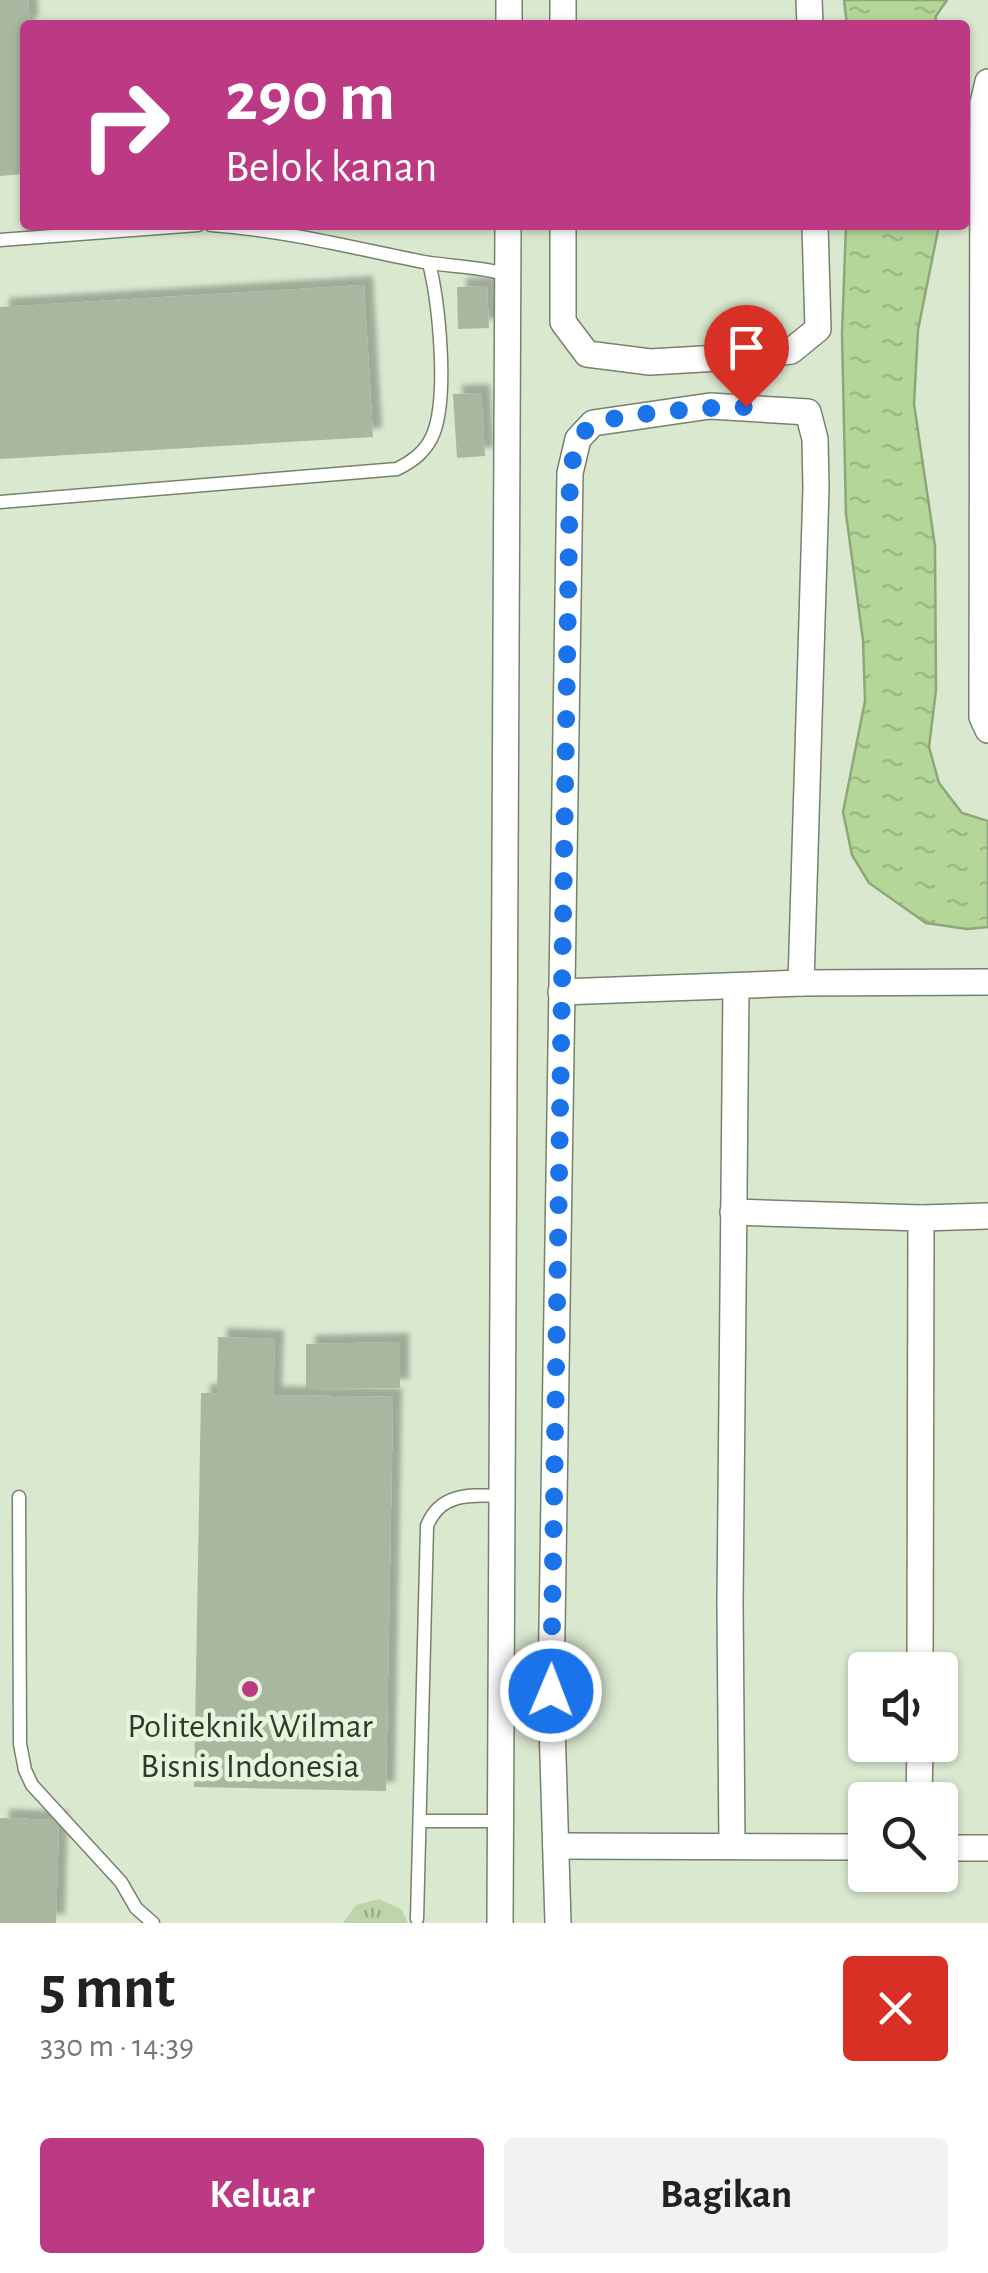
<!DOCTYPE html>
<html lang="id">
<meta charset="utf-8">
<style>
:root{--surface:#fff;--page:#f2f2f2;--text:#222;--muted:#767676;--accent:#bb3a83}
body{margin:0;font-family:"Alegreya Sans",sans-serif;background:var(--page);color:var(--text);height:100vh;display:flex;flex-direction:column;font-size:38px;white-space:nowrap}
*{box-sizing:border-box;margin:0}
p{font-size:32px;color:var(--muted)}
.icon{flex:none;width:55px;height:55px;fill:none;stroke:currentColor;stroke-width:2;stroke-linecap:round;stroke-linejoin:round}
.map{position:relative;height:1923px;overflow:hidden}
.sheet{display:flex;flex-direction:column;background:var(--surface);flex:1}
.sheet>*{flex:none}
.hud{position:absolute;left:20px;top:20px;width:950px;height:210px;border-radius:10px;box-shadow:0 2px 8px #0004;background:#bb3a83;color:#fff;overflow:hidden}
.buttons{position:absolute;left:848px;top:1652px;display:grid;gap:20px}
.buttons a{display:grid;place-items:center;width:110px;height:110px;border-radius:10px;background:var(--surface);box-shadow:0 2px 8px #0004;font-size:50px}
.pin{position:absolute;display:grid;place-items:center;width:85px;height:85px;color:#fff;margin:-102px -42px;border-radius:50% 50% 50% 0;rotate:-45deg;box-shadow:0 0 10px #0007}
.pin .icon{rotate:45deg}
.me{position:absolute;width:110px;margin:-55px;rotate:1deg;stroke-linejoin:round;filter:drop-shadow(0 0 8px #0008)}
.turn{display:flex;align-items:center;gap:35px;height:210px;padding:0 40px;font-size:45px}
.turn .icon{width:130px;height:130px;stroke-width:2.5}
.turn b{display:block;font-size:70px;line-height:85px}
.round{display:grid;place-items:center;flex:none;width:105px;height:105px;border-radius:10px;background:var(--page)}
.headline{display:flex;align-items:center;justify-content:space-between;height:170px;padding:0 40px}
h1{font-size:60px;font-weight:700;line-height:75px}
.button{display:flex;gap:20px;margin-top:auto;padding:20px 40px}
.button a{flex:1;height:115px;border-radius:10px;background:var(--accent);color:#fff;font-size:40px;font-weight:700;line-height:115px;text-align:center}
.button a+a{background:var(--page);color:var(--text)}
.map>svg:first-child{display:block}
.grass{fill:url(#grass-tufts)}
.water{fill:url(#water-ripples);stroke:#8da779;stroke-width:2.5}
.building{fill:#aab7a0;filter:url(#shadow)}
.lines{fill:none;stroke-linecap:round;stroke-linejoin:round}
.lane-casing{stroke:#76826d;stroke-width:15}
.street-casing{stroke:#76826d;stroke-width:28}
.lane{stroke:#fff;stroke-width:12}
.street{stroke:#fff;stroke-width:25}
.route{stroke:#1a73e8;stroke-width:18;stroke-dasharray:0 32.4}
.poi-dot{fill:#bb3a83;stroke:#e7f5dc;stroke-width:4}
.labels{text-anchor:middle;dominant-baseline:central;stroke-width:9;stroke-linejoin:round;paint-order:stroke}
.poi-label{font-size:35px;fill:#32382e;stroke:#e7f5dc}
</style>
<div class="map">
<svg width="988" height="1923" viewBox="0 0 988 1923">
<defs>
<pattern id="grass-tufts" width="24" height="20" patternUnits="userSpaceOnUse" patternTransform="scale(2.5)"><rect width="24" height="20" fill="#bdd5ab"/><path d="M3 7l-1-3M5 7V3M7 7l1-3M15 17l-1-3M17 17v-4M19 17l1-3" fill="none" stroke="#9aae8c"/></pattern>
<pattern id="water-ripples" width="26" height="14" patternUnits="userSpaceOnUse" patternTransform="scale(2.5)"><rect width="26" height="14" fill="#b4d799"/><path d="M2 4q2-2 4 0t4 0M15 11q2-2 4 0t4 0" fill="none" stroke="#9bb984"/></pattern>
<filter id="shadow"><feDropShadow dx="9" dy="-9" stdDeviation="2.5" flood-color="#0004"/></filter>
</defs>
<rect width="100%" height="100%" fill="#dae8cf"/>
<polygon class="grass" points="379,1899 401,1909 408,1923 343,1923 356,1905"/>
<g class="water">
<polygon points="844,0 947,0 936,16 935,25 847,25"/>
<polygon points="846,225 939,225 918,330 914,404 935,546 936,690 929,747 939,783 962,813 988,821 988,927 967,929 926,923 869,883 852,855 843,812 865,701 863,640 846,514 842,334"/>
</g>
<g class="building">
<polygon points="0,0 28,0 30,25 25,25 25,174 0,176"/>
<polygon points="364,285 373,437 0,459 0,307"/>
<polygon points="487,286 489,328 458,329 457,287"/>
<polygon points="481,393 485,456 457,458 453,394"/>
<polygon points="218,1337 275,1339 273,1395 393,1397 386,1791 194,1787 201,1393 217,1393"/>
<polygon points="400,1342 400,1388 306,1389 306,1344"/>
<polygon points="0,1818 59,1820 56,1923 0,1923"/>
</g>
<g class="lines">
<defs>
<g id="lane">
<path d="M 211,225 C 284,230 353,248 424,262 C 452,267 481,266 508,275"/>
<polyline points="0,240 198,225"/>
<path d="M 0,502 L 397,469 C 413,461 427,451 434,432 C 448,393 439,303 429,263"/>
<polyline points="19,1497 20,1744 25,1770 32,1785 121,1882 136,1908 153,1923"/>
<polyline points="422,1821 501,1821"/>
<path d="M 417,1919 L 427,1526 C 440,1492 471,1495 502,1496"/>
</g>
<g id="street">
<polyline points="563,0 563,25"/>
<polyline points="809,0 810,25"/>
<polyline points="509,25 509,0"/>
<polyline points="988,82 983,103 982,717 988,730"/>
<polyline points="563,225 563,322 587,354 650,362 754,356 791,351 818,329 815,225"/>
<polyline points="561,992 801,983 988,982"/>
<polyline points="733,1212 921,1218 988,1216"/>
<polyline points="920,1670 921,1218"/>
<polyline points="919,1800 920,1745"/>
<polyline points="556,1846 865,1847"/>
<polyline points="732,1846 730,1603 736,987"/>
<polyline points="940,1848 988,1848"/>
<polyline points="500,1923 508,225"/>
<polyline points="558,1923 551,1691 570,473 578,439 593,423 710,406 808,412 815,439 816,488 801,983"/>
</g>
</defs>
<use href="#lane" class="lane-casing"/>
<use href="#street" class="street-casing"/>
<use href="#lane" class="lane"/>
<use href="#street" class="street"/>
</g>
<g class="lines">
<path class="route" d="M 551,1691 L 570,473 C 574,456 576,435 592,425 C 610,414 721,406 746,407"/>
</g>
<circle class="poi-dot" cx="250" cy="1689" r="10"/>
<g class="labels">
<g class="poi-label">
<text x="250" y="1726">Politeknik Wilmar<tspan x="250" dy="40">Bisnis Indonesia</tspan></text>
</g>
</g>
</svg>
<div class="buttons">
<a><svg class="icon" aria-label="sound" viewBox="0 0 24 24"><path d="M4 9h4l5-4v14l-5-4H4zM17 9q2 3 0 6"/></svg></a>
<a><svg class="icon" aria-label="search" viewBox="0 0 24 24"><circle cx="10" cy="10" r="6"/><path d="M15 15l6 6"/></svg></a>
</div>
<div class="pin" style="left:746px;top:407px;background:#d93025"><svg class="icon" aria-label="arrive" viewBox="0 0 24 24"><path d="M6 21V4h12l-3 4 3 4H6"/></svg></div>
<svg class="me" style="left:551px;top:1691px" viewBox="-20 -20 40 40"><circle r="17" fill="#1a73e8" stroke="#fff" stroke-width="3"/><path d="M0-11L8 9 0 5-8 9z" fill="#fff"/></svg>
<div class="hud">
<div class="turn"><svg class="icon" aria-label="right" viewBox="0 0 24 24"><path d="M7 20v-9h11M14 6l5 5-5 5"/></svg><div><b>290 m</b>Belok kanan</div></div>
</div>
</div>
<section class="sheet">
<div class="headline"><div><h1>5 mnt</h1><p>330 m · 14:39</p></div><a class="round" style="background:#d93025;color:#fff"><svg class="icon" aria-label="close" viewBox="0 0 24 24"><path d="M6 6l12 12M18 6L6 18"/></svg></a></div>
<div class="button"><a>Keluar</a><a>Bagikan</a></div>
</section>
